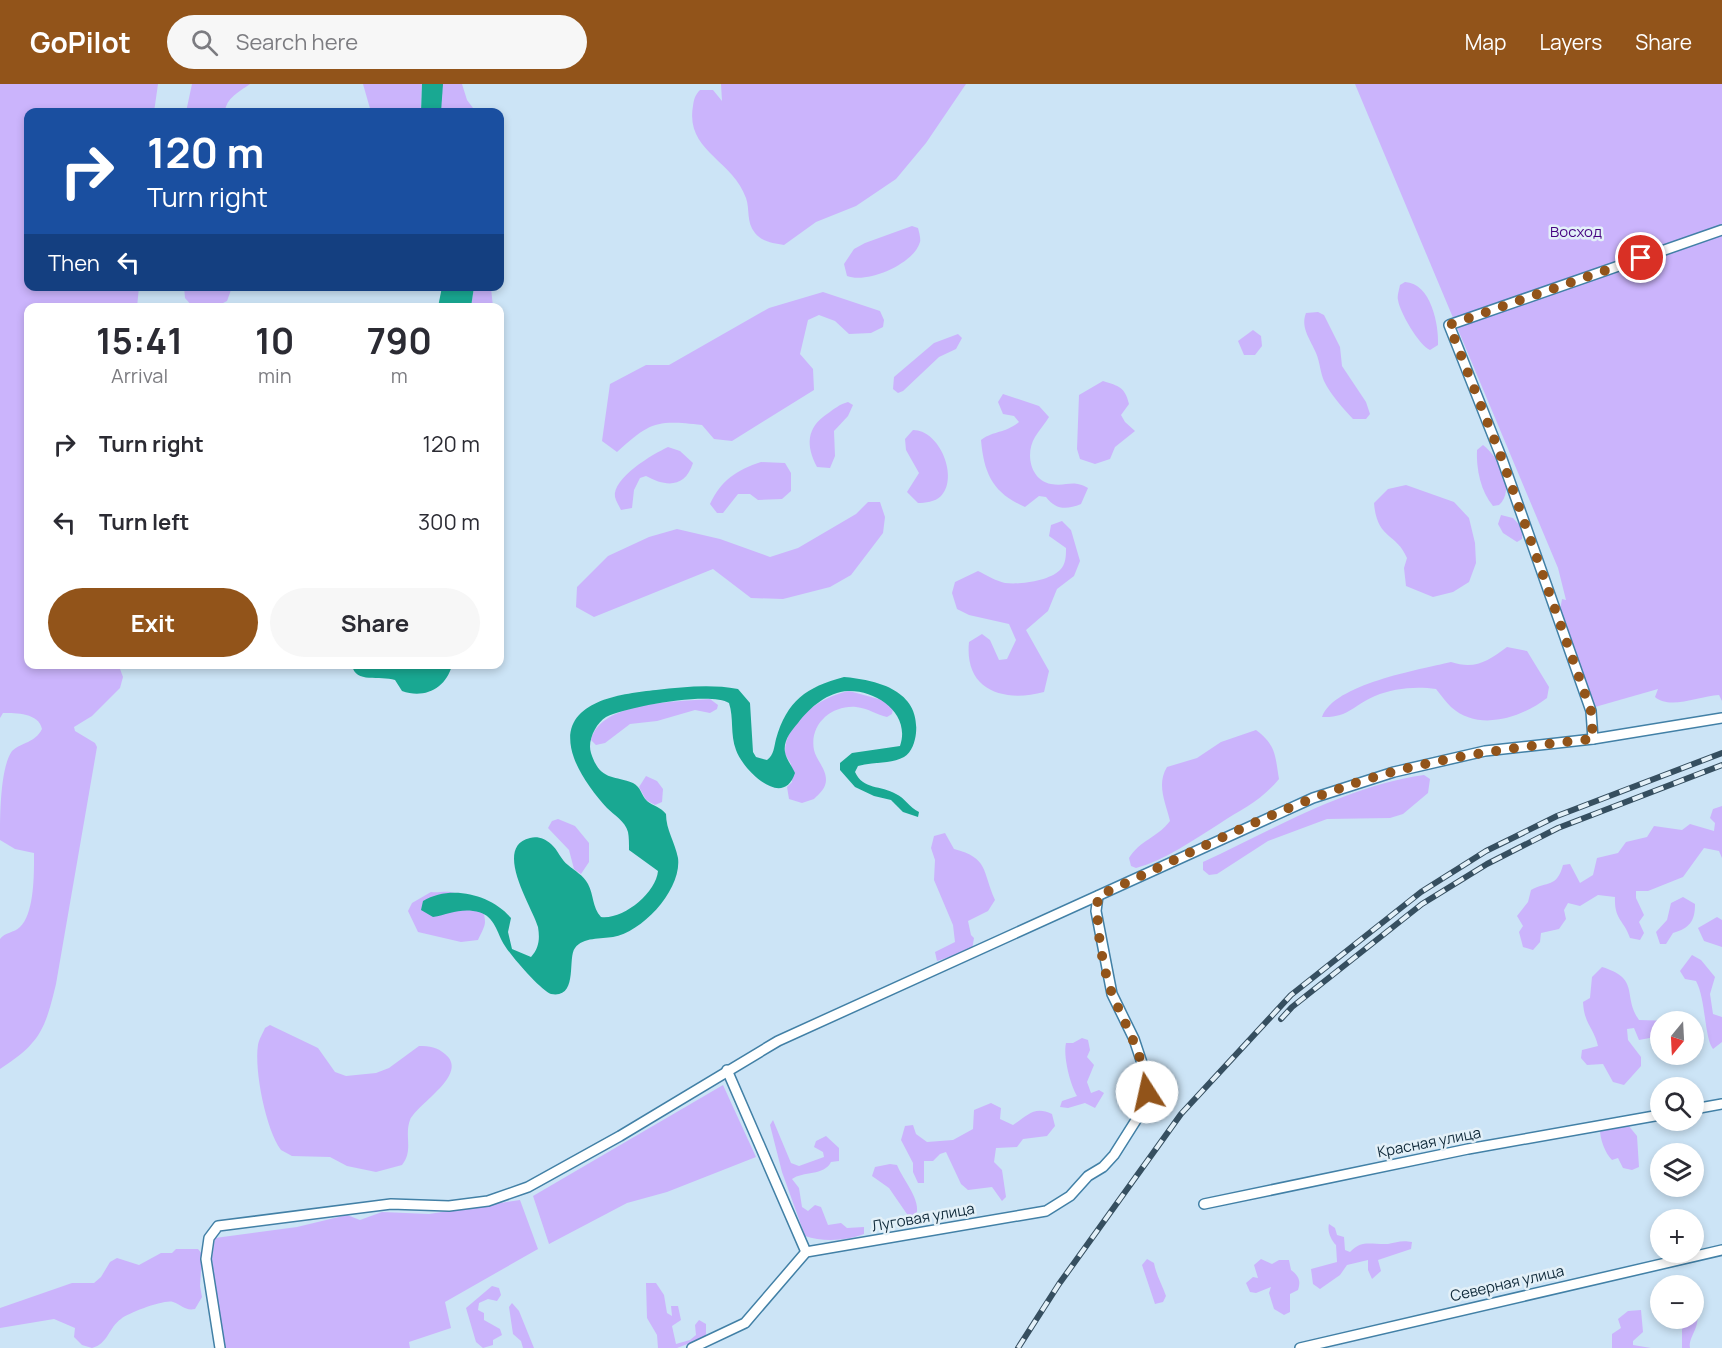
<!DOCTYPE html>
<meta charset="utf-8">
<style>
:root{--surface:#fff;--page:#f7f7f7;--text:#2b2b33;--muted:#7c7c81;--accent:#92541a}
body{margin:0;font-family:Manrope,sans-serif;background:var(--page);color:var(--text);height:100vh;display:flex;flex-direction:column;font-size:22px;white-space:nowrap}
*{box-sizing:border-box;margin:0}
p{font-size:20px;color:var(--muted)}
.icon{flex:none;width:33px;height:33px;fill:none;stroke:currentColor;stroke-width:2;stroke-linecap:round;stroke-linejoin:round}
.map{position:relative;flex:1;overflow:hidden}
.sheet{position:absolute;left:24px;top:219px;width:480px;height:366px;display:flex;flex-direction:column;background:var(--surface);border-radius:12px;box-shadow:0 3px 9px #0003}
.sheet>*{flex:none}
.top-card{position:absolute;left:24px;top:24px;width:480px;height:183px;border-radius:12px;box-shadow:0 3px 9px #0003;background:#1a4fa0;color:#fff;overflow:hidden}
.needle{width:39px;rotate:198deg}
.controls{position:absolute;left:1650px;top:927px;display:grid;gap:12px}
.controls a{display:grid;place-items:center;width:54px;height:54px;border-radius:50%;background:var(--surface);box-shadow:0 3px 9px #0003;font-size:30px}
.pin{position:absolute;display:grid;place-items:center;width:51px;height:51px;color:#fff;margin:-26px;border:3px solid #fff;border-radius:50%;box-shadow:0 2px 6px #0007}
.me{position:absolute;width:66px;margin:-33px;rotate:350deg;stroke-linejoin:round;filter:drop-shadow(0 0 4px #0008)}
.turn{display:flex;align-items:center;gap:21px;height:126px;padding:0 24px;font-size:27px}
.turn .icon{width:78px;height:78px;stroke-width:2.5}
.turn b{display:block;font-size:42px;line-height:51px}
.then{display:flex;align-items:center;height:57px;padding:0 24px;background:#0003;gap:12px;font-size:22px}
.eta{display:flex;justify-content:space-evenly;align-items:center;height:102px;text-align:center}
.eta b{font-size:36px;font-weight:700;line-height:42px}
.cta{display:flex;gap:12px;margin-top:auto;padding:12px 24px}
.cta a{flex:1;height:69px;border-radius:36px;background:var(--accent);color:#fff;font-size:24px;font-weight:700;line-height:69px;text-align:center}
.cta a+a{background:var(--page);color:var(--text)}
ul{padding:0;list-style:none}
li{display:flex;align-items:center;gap:18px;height:78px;padding:0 24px}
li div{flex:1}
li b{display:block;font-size:22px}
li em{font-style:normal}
header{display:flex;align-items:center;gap:36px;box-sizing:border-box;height:84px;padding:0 30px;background:var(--accent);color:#fff}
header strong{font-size:28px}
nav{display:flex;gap:33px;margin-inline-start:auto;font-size:21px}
.search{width:420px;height:54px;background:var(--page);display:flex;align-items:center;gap:15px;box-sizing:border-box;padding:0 21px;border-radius:33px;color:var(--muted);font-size:22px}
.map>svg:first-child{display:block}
.green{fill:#cbb4fc}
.water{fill:#19a892}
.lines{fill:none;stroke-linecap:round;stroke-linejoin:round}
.minor-casing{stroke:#4280a6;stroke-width:12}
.minor{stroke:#fff;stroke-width:9}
.rail-casing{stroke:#364f60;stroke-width:6}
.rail{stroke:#e3f0f8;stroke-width:4;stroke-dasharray:11;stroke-linecap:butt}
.route{stroke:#92541a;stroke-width:10;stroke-dasharray:0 18}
.labels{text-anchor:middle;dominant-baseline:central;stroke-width:5;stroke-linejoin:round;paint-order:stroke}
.park-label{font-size:15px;fill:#460481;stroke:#e3f0f8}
.street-label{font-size:15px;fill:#102a3a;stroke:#e3f0f8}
</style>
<header>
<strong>GoPilot</strong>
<div class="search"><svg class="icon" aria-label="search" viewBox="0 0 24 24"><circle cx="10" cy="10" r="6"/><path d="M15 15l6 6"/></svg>Search here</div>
<nav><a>Map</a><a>Layers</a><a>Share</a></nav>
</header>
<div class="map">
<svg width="1722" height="1264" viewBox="0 0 1722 1264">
<rect width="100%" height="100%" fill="#cce4f6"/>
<g class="green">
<path d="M 0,0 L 158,0 L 154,28 L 28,28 L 28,202 L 139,203 L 137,223 L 28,224 L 28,580 L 114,581 L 120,585 L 123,593 L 120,604 L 92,632 L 74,643 L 75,647 L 95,659 L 97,663 L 56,900 C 45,946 40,959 0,985 L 0,855 C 5,848 14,849 20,843 C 35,829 34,787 34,769 L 15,765 L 0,756 C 0,732 0,684 12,667 C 22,658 35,659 42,645 C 39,629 16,629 3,629 L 0,634 Z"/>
<path d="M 192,0 L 250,0 C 239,8 226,14 225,28 L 186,28 Z"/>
<polygon points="363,0 422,0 421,28 371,28"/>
<polygon points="442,0 462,0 467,16 476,28 433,28"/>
<path d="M 721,0 L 966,0 L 926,59 L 896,95 L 856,122 L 816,138 L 784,161 C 774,159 762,158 755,149 C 746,138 750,125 746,114 C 732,75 685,67 693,22 C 694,15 695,11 700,6 L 713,6 L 722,17 Z"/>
<path d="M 1355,0 L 1722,0 L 1722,617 L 1719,611 C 1699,612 1670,626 1655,613 L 1658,605 L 1595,623 L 1560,526 L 1562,515 L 1566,516 L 1558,484 Z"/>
<path d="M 912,142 L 918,144 C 919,148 921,155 920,158 C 914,180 867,200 847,192 L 844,180 L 854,165 L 865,159 Z"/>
<path d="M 1405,198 C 1431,199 1439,241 1438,261 L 1430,266 C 1419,261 1400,229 1398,216 C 1397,212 1399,206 1400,201 Z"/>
<polygon points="184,203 229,203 231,206 227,217 215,223 193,223 185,214"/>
<polygon points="474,203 491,204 493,223 471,224"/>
<path d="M 823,208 L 880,227 L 884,236 L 883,243 L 871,249 L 849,250 L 835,237 L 819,231 L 808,236 L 800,270 L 813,285 L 814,306 L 732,357 L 714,355 L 702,341 C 657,336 651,337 617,368 L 602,357 L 610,300 L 646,281 L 669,281 L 769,224 Z"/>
<path d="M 1318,228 L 1324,231 L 1340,263 L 1342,282 L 1366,318 L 1370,330 L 1366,335 L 1353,335 C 1342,323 1331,311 1324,297 C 1320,288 1320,278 1316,269 C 1311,256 1300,244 1306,229 Z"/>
<polygon points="1253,246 1261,252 1262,262 1255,271 1244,271 1238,257"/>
<polygon points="958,250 962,254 956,265 939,273 903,307 898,309 893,305 894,293 934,259"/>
<path d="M 1103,297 C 1119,302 1125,303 1129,320 L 1121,331 L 1125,338 L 1135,347 L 1115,363 L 1110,375 L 1095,380 L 1080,375 L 1077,365 L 1079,311 Z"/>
<path d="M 1003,310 L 1039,322 L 1049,333 C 1045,340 1039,346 1035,353 C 1025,369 1030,396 1051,400 C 1067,403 1072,395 1088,404 L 1081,420 C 1066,426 1056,426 1046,413 L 1039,412 L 1025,423 C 993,409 984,390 981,356 C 995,346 1004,350 1019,338 L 1014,332 L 1003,330 L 998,318 Z"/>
<path d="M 848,318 L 853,321 L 848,332 L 834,347 L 835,372 L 830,384 L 817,383 C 806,362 806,344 827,330 C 834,325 840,320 848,318 Z"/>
<path d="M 913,346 C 940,346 959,394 941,412 C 935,418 925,419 918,419 L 907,408 L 919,389 L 906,366 L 905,355 Z"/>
<path d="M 1483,361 C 1499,373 1516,406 1499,421 L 1493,422 C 1481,408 1476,385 1477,366 Z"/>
<path d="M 668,363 L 680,367 L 693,379 C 685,404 666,403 646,392 L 640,394 L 634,406 L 632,424 L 621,426 C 619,422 616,417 615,413 C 612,394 653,370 668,363 Z"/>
<path d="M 761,378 L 785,379 L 791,389 L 791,407 L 782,415 L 758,416 L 750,410 L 738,410 L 723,429 L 717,429 L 710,420 C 721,396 737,386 761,378 Z"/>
<path d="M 1406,401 L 1454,418 L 1469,434 L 1475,459 L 1476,479 L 1469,498 L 1453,508 L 1433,513 L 1406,502 L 1404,484 L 1407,474 C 1396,448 1377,456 1374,419 L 1388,405 Z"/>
<polygon points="868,418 880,418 885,433 883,449 851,491 830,503 783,515 751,514 713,485 594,533 576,523 577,503 608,472 649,453 677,445 720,455 770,473 798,464 856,430"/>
<polygon points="1501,431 1513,434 1523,445 1522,455 1517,458 1503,449 1498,440"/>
<path d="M 1062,437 L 1071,446 L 1080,477 L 1074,492 L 1057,505 L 1048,527 L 1026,546 L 1049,587 L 1044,608 C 1003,619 964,606 969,558 L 982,550 L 990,556 L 999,576 L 1007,575 L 1016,556 L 1009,540 L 969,531 L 957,525 L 952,509 L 955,498 L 978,487 C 986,491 996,497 1005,499 C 1019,501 1049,497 1060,486 C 1066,480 1066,472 1066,464 L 1049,452 L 1051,441 Z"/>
<path d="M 1507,563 L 1527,567 L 1549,603 L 1547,614 C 1521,634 1479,648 1451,623 C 1446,618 1441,611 1436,605 C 1417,602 1393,604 1375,612 C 1353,621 1349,634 1322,633 C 1334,600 1418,586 1451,578 C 1475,586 1488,577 1507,563 Z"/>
<path d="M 849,607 L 886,617 L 893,625 L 892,630 L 887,633 C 877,631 868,624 856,623 C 832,621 809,640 814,666 C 816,676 826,684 826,696 C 826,704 820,709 814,715 L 802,719 L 789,715 L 787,703 L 792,698 L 791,680 L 785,670 C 784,637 820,613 849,607 Z"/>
<path d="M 710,615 L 718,621 L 717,625 L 710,629 L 695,626 L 657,637 L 630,640 L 605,659 L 596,661 L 591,656 C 601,617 676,618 710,615 Z"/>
<path d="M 1256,646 C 1276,661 1275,671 1279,695 C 1260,718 1243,724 1219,740 C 1193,756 1166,776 1136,784 L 1131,782 L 1129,774 C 1139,757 1158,753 1170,737 C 1166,719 1156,701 1167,683 L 1197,674 L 1221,658 Z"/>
<path d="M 1424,691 L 1430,695 L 1428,709 L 1403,730 L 1390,734 L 1327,735 L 1268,757 L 1217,790 L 1209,791 L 1203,786 L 1203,778 C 1274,745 1346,702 1424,691 Z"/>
<polygon points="646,692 657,697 663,705 662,718 655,721 646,716 639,703"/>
<path d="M 1722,722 L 1722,774 L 1719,767 L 1704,764 L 1683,793 L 1648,807 L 1636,807 L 1636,814 L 1644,831 L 1639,838 L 1644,849 L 1640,856 L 1630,854 C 1624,836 1614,836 1615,813 L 1598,811 L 1580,822 L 1568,819 L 1564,826 L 1566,835 L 1559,845 L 1541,849 L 1540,858 L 1533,866 L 1523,863 L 1519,848 L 1523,842 L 1517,832 L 1528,818 L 1531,806 C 1547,797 1557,804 1563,781 L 1570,780 L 1580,799 L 1593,791 L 1597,774 L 1618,769 L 1626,758 L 1647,753 L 1654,742 L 1682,746 L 1690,740 L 1714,747 L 1715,739 L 1710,734 L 1713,725 Z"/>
<polygon points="558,735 575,742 589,759 589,778 581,790 574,785 569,766 548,744 552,737"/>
<path d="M 945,749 L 954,765 C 989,774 982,787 995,816 L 988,827 L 968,837 L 971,851 L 974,854 L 972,866 L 937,877 L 935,868 L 955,858 L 953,841 L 934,796 L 935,776 L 931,764 L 934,752 Z"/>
<path d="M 431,808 C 438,809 444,807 450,808 C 465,810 486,820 485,838 C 485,843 480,851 478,856 L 461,858 L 418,848 L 408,827 L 412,819 Z"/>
<path d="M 1683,813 L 1695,820 C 1695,837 1690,844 1673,849 L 1666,860 L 1660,860 L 1656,848 L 1667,836 L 1671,819 Z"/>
<polygon points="1717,833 1722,836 1722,863 1704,857 1698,844"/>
<path d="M 1692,871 L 1701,876 L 1715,893 L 1710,910 L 1713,930 L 1722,933 L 1722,958 L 1713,965 C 1704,953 1706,915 1696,897 L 1685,895 L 1680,887 Z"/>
<path d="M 1602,883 C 1641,895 1622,911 1639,936 L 1673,937 L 1660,938 L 1660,952 L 1639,956 L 1634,944 L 1627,945 L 1628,956 L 1641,973 L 1641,982 L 1624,1001 L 1613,998 L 1603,980 L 1587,981 L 1581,974 L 1582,966 L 1598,962 C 1594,944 1584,940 1583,918 L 1590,914 L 1592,893 Z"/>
<path d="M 270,941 L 318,964 L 335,988 L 346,992 L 376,989 L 389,984 L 419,962 C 430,962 437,963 445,970 C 470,990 418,1019 410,1036 C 404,1052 414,1066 402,1081 L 376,1088 L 347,1082 L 330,1073 L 292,1072 L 281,1066 C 266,1046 254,986 258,961 C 259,955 263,949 265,944 Z"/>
<path d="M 1082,954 L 1088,956 L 1090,966 L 1087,973 L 1094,981 L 1087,998 L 1091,1009 L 1099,1006 L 1104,1009 L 1095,1024 L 1085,1019 L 1068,1024 L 1060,1023 L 1062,1017 L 1077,1012 C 1070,1000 1063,972 1066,959 L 1073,959 Z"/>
<polygon points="723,1001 756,1073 667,1108 627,1119 549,1160 533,1112"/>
<path d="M 991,1019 L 1001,1024 L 1000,1035 L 1013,1041 C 1027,1032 1034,1021 1052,1030 L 1055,1042 L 1047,1052 L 1023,1055 L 1017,1063 L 996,1064 L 994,1078 L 1002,1086 L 1006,1113 L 1002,1117 L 992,1103 L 968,1106 L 961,1100 L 946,1068 L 940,1070 L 933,1077 L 924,1077 L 924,1099 L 918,1099 L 913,1088 L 913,1079 L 901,1056 L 905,1042 L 913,1041 L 916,1050 L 927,1058 L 953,1056 L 973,1045 L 974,1026 Z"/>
<path d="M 773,1036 L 791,1079 L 799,1082 L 824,1073 L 823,1068 L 814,1063 L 816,1057 L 826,1052 L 839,1064 L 839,1077 L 831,1078 C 824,1092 803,1087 792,1095 L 799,1104 L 802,1123 L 808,1127 L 815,1121 L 821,1123 L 828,1141 L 841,1139 L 847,1144 L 864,1143 L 864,1150 C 847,1157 822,1158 805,1152 L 782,1088 L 770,1041 Z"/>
<path d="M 1606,1041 L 1616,1044 L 1628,1041 L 1637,1052 L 1639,1083 L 1632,1086 L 1623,1084 L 1618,1074 L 1612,1076 C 1605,1069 1600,1055 1600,1046 Z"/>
<path d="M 890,1080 L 897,1081 C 903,1096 919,1113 917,1128 L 909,1133 L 889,1104 L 872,1092 L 875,1083 Z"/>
<polygon points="520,1116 538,1165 445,1218 451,1244 409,1258 410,1264 220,1264 212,1174 215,1154 297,1143 347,1131 360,1136 382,1128 429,1130"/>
<path d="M 1329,1140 L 1335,1144 L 1337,1151 L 1344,1153 L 1345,1166 L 1350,1168 C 1362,1155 1372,1161 1388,1160 C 1397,1158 1402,1156 1412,1158 L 1411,1165 L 1378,1176 L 1381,1187 L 1372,1195 L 1368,1186 L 1368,1176 L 1347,1181 L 1340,1191 L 1320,1205 L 1313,1200 L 1311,1185 L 1337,1178 L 1336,1161 C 1331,1156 1327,1147 1329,1140 Z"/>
<path d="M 176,1165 L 198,1165 L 202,1170 L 200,1202 L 202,1213 L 195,1225 C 185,1227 182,1221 173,1218 C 165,1215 128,1229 121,1235 C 109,1243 108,1260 92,1264 L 82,1261 L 74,1253 L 75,1244 L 54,1235 L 0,1244 L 0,1224 L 72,1199 L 94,1199 L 101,1193 L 110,1178 L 117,1174 L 139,1181 L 161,1169 L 172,1169 Z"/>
<path d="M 1147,1175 L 1154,1179 C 1156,1191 1162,1200 1166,1212 L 1163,1218 L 1155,1220 L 1142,1181 Z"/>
<path d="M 1261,1175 L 1272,1180 L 1279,1176 L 1289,1176 L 1291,1186 C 1299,1192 1301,1197 1298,1206 L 1290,1210 L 1290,1228 L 1284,1231 L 1274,1225 L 1269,1209 L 1271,1203 L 1256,1209 L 1250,1208 L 1246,1199 L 1253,1193 L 1258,1194 L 1254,1181 Z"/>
<polygon points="646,1199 656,1199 664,1211 667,1229 672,1232 671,1222 678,1222 681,1236 672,1242 676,1260 690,1256 696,1251 695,1241 699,1236 706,1240 706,1253 677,1264 658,1264 657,1251 647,1234"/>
<polygon points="492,1202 499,1204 501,1211 497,1217 488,1215 479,1219 478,1226 484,1229 484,1236 500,1245 502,1251 493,1256 493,1261 483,1264 476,1258 466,1224"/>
<polygon points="512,1219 519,1227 534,1264 523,1264 521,1257 513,1250 509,1223"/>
<path d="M 1694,1225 L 1697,1225 C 1701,1245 1688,1252 1690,1264 L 1682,1264 L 1682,1235 L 1694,1234 Z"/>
<polygon points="1641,1226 1643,1248 1633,1257 1633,1261 1651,1264 1612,1264 1612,1250 1621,1244 1618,1235 1628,1227"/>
</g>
<g class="water">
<polygon points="422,0 443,0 441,28 421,28"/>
<polygon points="442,203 474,203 471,223 438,223"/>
<path d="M 352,581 L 352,580 L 452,581 C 446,605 424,615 402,607 L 395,596 C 380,591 355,600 352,581 Z"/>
<path d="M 844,593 C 877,596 920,606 916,649 C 915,658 912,668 904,673 C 891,680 872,678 858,682 L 855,688 C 863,706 881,701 896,710 C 905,714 909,723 919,728 L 918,733 L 903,728 L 891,716 L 874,712 L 855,703 L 840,686 L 840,679 L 852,669 L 900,662 C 911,630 877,606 848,607 C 828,608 810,623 798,639 C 791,647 783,657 785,668 C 786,675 792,682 795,689 C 783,726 743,686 736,666 C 730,650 734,634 729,619 C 710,607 626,623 606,633 C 596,639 587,657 591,669 C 600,697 613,691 633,699 C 641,703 641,711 647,717 C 653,722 661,723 666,730 C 666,746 675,758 678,774 C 682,805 643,848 613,853 C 601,855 583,853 575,864 C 567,874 579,915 551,910 C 541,907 507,868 502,857 C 495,842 492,829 473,827 C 458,825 447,831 433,833 L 421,826 L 423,817 C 451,800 492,811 511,834 L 508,848 L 512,865 L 531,873 C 539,864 540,855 538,843 C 533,824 492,763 530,754 C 538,752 545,755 551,760 C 558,766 561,776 568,781 C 575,787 583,791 588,800 C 594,811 592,823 601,833 C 623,836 656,809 658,787 L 629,766 C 629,760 629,753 628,748 C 625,737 614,731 607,724 C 595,711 580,691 574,674 C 554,618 618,610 656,606 C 684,603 710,600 738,605 L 750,619 L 753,668 L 756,673 L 767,676 C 774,671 774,663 776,655 C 787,617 806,603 844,593 Z"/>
</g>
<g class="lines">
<defs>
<g id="minor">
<polyline points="1593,655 1591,627 1502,375 1449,241 1722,146"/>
<polyline points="727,986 806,1168"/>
<polyline points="1694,1025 1722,1020"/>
<polyline points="1204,1120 1468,1065 1660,1031"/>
<polyline points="220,1264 206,1175 209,1154 218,1142 391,1120 449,1122 488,1117 528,1103 620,1052 778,957 1313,714 1394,688 1485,667 1593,655 1722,634"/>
<polyline points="692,1264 745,1239 806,1168 1046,1127 1070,1112 1088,1092 1103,1083 1114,1071 1138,1033 1147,1008 1146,991 1134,955 1112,910 1096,827 1098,812"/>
<polyline points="1300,1264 1722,1166"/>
</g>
</defs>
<use href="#minor" class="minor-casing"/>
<use href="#minor" class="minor"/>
<defs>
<g id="rail">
<polyline points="1281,935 1292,923 1422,820 1487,780 1558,744 1722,681"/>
<polyline points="1018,1264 1059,1200 1181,1030 1291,911 1421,808 1486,767 1557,732 1722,669"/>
</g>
</defs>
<use href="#rail" class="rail-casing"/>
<use href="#rail" class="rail"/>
</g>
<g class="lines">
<path class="route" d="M 1147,1008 C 1144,972 1127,945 1113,912 C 1103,888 1095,839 1098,812 C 1192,769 1296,713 1396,687 C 1461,670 1526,662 1593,655 L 1591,627 L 1502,375 L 1449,241 L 1641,174"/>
</g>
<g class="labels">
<g class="park-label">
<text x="1576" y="147">Восход</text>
</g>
<g class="street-label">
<text transform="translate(1429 1058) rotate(-11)">Красная улица</text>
<text transform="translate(923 1133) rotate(-10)">Луговая улица</text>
<text transform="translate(1507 1199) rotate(-13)">Северная улица</text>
</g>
</g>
</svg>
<div class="controls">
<a><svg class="needle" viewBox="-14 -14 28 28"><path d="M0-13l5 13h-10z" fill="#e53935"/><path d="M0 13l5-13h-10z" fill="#7c7c81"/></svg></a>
<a><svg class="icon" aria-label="search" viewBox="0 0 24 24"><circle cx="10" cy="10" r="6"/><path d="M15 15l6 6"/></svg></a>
<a><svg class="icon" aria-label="layers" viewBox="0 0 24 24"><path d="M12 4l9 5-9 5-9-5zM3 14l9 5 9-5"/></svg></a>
<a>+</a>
<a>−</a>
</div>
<div class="pin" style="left:1641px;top:174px;background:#d93025"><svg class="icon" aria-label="arrive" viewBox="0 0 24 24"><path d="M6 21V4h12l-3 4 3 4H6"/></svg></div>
<svg class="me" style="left:1147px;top:1008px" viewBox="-20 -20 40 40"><circle r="19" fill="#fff"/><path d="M0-13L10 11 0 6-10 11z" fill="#92541a"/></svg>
<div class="top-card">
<div class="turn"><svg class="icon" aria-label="right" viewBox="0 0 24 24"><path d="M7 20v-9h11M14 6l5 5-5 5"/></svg><div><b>120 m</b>Turn right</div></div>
<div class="then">Then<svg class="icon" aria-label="left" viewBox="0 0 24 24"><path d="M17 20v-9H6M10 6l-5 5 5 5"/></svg></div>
</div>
<section class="sheet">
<div class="eta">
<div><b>15:41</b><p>Arrival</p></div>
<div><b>10</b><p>min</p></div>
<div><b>790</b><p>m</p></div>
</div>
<ul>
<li><svg class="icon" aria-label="right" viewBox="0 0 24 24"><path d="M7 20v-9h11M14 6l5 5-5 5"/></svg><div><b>Turn right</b></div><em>120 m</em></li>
<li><svg class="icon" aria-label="left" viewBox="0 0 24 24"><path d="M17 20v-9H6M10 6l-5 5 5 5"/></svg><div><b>Turn left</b></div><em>300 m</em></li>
</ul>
<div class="cta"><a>Exit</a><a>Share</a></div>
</section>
</div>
